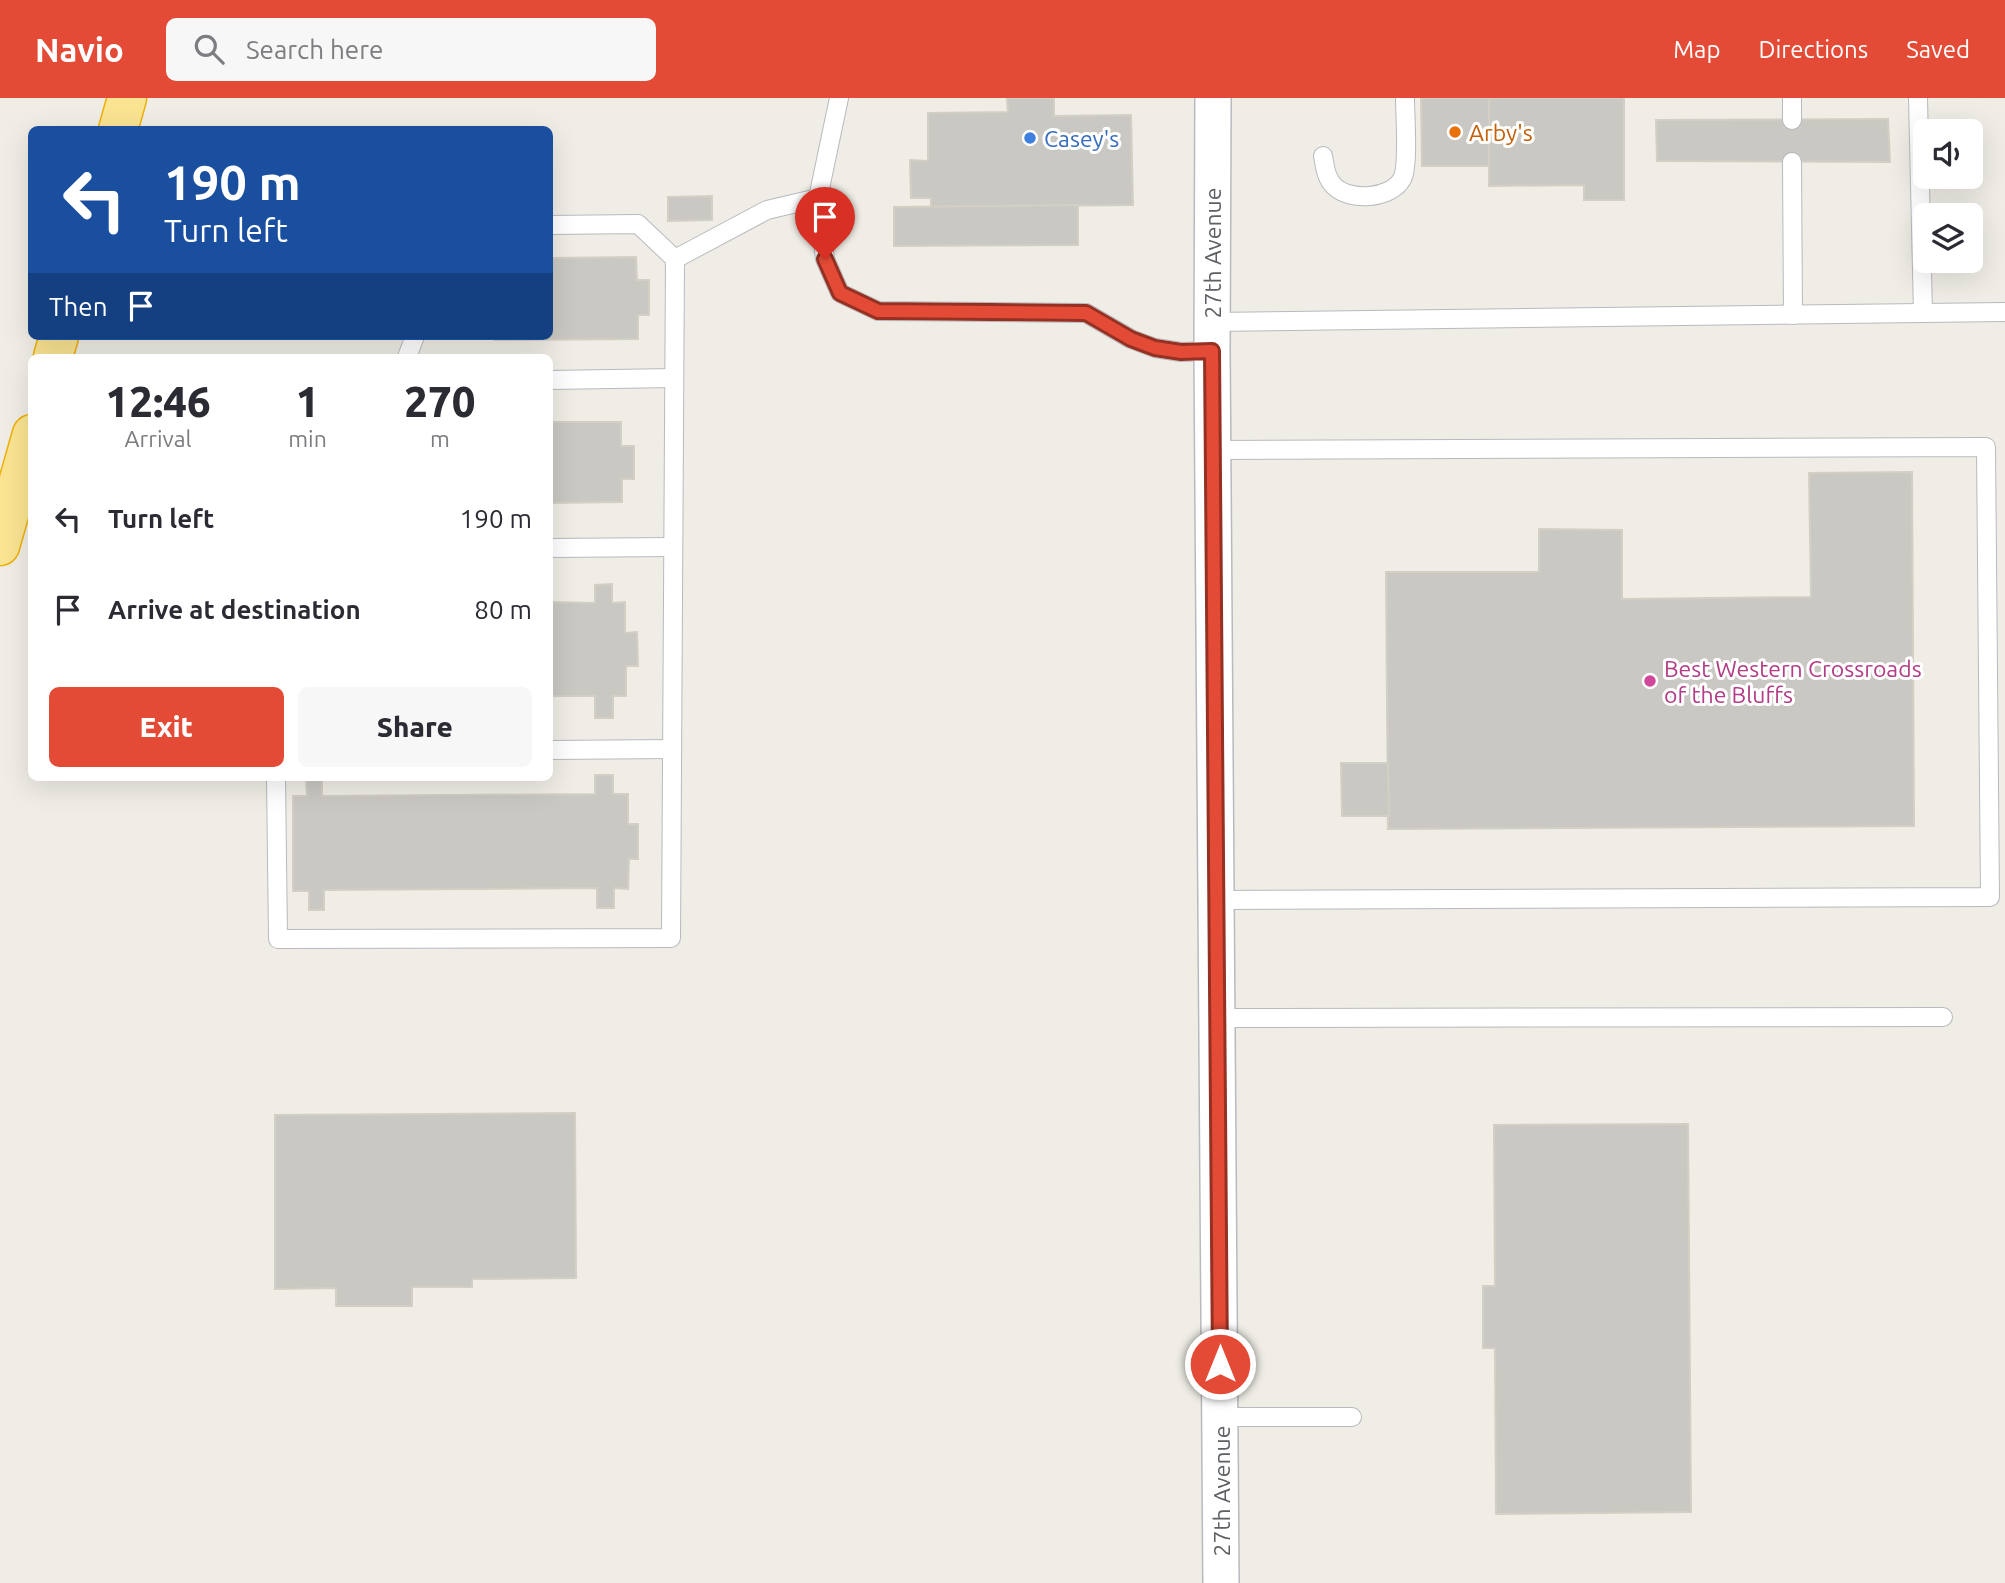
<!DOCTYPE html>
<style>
:root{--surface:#fff;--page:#f7f7f7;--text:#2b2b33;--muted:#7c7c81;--accent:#e44b36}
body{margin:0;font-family:Ubuntu,sans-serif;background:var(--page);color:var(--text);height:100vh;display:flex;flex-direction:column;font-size:26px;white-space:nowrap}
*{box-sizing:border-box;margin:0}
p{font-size:23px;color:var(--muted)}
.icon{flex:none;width:38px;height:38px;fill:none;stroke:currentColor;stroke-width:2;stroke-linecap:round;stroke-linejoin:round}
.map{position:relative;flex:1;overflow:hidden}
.side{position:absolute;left:28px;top:256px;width:525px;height:427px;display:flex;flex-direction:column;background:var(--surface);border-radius:10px;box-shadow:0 7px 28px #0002}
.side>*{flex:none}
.hud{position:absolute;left:28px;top:28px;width:525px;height:214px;border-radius:10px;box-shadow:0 7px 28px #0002;background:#1a4fa0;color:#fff;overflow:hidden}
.buttons{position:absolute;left:1913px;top:21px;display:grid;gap:14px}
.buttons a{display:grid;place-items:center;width:70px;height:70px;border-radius:10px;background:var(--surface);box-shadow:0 7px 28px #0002;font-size:35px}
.pin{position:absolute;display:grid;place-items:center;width:60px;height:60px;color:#fff;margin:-72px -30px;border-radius:50% 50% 50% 0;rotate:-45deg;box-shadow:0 0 7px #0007}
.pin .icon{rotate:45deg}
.me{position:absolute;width:77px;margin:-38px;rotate:0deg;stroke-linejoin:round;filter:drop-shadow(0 0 5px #0008)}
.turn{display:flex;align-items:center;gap:24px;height:147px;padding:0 21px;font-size:32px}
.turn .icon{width:91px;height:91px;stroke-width:2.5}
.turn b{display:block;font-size:49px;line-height:60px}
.then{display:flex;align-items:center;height:66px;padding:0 21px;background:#0003;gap:14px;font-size:26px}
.eta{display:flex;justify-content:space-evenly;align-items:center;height:119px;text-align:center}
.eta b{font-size:42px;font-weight:800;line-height:49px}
.action{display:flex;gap:14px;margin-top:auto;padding:14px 21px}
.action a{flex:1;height:80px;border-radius:10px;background:var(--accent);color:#fff;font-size:28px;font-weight:800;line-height:80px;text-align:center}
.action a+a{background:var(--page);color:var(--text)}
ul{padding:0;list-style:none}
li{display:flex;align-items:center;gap:21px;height:91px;padding:0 21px}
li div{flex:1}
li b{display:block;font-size:26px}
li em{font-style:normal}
header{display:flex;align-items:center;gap:42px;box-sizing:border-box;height:98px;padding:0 35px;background:var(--accent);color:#fff}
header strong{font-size:33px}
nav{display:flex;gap:38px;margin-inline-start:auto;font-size:24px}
.search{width:490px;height:63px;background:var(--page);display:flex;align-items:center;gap:18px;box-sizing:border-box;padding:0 24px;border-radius:10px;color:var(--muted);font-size:26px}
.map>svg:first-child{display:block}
.building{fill:#cac8c2;stroke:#d4cfc4;stroke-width:2}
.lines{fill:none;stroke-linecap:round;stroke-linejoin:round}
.service-casing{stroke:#b8babf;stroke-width:20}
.minor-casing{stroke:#b8babf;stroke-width:38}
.motorway-casing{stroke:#eeaf07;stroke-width:41}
.service{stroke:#fff;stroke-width:18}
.minor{stroke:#fff;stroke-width:35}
.motorway{stroke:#fae492;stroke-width:38}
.route-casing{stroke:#943123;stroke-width:18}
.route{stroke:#e44b36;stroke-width:12}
.food-dot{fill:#e8710a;stroke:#fff;stroke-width:2.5}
.shop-dot{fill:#3f7fe0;stroke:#fff;stroke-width:2.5}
.hotel-dot{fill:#d1479c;stroke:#fff;stroke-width:2.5}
.labels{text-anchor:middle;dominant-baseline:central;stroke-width:6;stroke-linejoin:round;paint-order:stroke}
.food-label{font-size:23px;fill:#c56008;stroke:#fff;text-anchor:start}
.shop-label{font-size:23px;fill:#366cbe;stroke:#fff;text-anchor:start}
.street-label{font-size:23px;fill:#5d6065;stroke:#fff}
.hotel-label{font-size:23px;fill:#b23c85;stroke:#fff;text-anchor:start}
</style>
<header>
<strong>Navio</strong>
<div class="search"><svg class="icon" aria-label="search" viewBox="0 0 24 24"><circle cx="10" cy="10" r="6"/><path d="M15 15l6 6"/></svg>Search here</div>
<nav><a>Map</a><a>Directions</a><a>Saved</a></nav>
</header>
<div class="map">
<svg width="2005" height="1485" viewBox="0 0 2005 1485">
<rect width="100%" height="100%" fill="#efede5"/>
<g class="building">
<polygon points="1007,0 1054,0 1054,18 1131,17 1133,107 931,109 931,100 911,100 910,62 928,63 928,15 1008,14"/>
<polygon points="1421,0 1489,0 1489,68 1422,68"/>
<polygon points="1489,0 1624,0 1624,102 1584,102 1584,87 1489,88"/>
<polygon points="1888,21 1890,64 1657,63 1656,22"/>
<polygon points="712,98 712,122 668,123 668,99"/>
<polygon points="1078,107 1078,147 894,148 894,109"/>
<polygon points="636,159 637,182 649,182 649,217 638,217 638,241 495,242 495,238 550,238 550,160"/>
<polygon points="550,324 621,324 621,348 634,348 634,381 622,381 622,404 550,405"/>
<polygon points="1912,374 1914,728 1388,731 1386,474 1539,474 1539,431 1622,432 1622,501 1811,499 1809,375"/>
<polygon points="612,486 612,505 625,504 625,535 637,534 638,568 626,568 626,598 613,598 613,620 595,620 595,598 550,598 550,504 595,505 595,487"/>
<polygon points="1341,665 1388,665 1389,718 1342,718"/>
<polygon points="595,677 613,677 613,696 628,696 628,726 638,726 638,761 629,761 628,791 614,790 614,810 597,810 597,790 324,792 324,812 309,812 309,793 293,793 293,698 307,698 306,680 322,680 322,698 595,696"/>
<polygon points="575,1015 576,1180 472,1181 472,1189 412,1189 412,1208 336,1208 336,1190 275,1191 275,1017"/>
<polygon points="1688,1026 1691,1414 1496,1416 1495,1250 1483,1250 1483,1188 1495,1188 1494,1027"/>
</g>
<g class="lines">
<defs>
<g id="service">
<polyline points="839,0 818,100 825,161 840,195 878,213 1086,215 1131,241 1155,250 1181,254 1212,253"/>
<polyline points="1792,0 1792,22"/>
<polyline points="1918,0 1923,215"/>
<path d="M 1323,58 C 1325,69 1326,80 1334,88 C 1350,104 1391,101 1402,81 C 1409,69 1405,17 1405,0"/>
<polyline points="1792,64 1793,217"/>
<polyline points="675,161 767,112 818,100"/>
<polyline points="1212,224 2005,214"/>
<polyline points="407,259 415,238"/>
<polyline points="550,282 674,280"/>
<polyline points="1213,352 1986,349 1990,799 1217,802"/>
<polyline points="550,450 673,449"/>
<polyline points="550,652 672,651"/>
<polyline points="276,679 278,841 671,840 675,161 638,126 550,127"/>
<polyline points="1217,920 1943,919"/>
<polyline points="1220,1319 1352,1319"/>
</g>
<polyline id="minor" points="1213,0 1212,253 1221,1485"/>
<g id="motorway">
<polyline points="118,32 127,0"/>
<polyline points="53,259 59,238"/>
<polyline points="0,448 32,336"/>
</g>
</defs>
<use href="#service" class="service-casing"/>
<use href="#minor" class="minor-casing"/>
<use href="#motorway" class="motorway-casing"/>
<use href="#service" class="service"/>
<use href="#minor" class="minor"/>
<use href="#motorway" class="motorway"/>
</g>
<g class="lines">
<defs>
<polyline id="route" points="825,161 840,195 878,213 1086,215 1131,241 1155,250 1181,254 1212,253 1220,1266"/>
</defs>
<use href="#route" class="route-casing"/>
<use href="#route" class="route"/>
</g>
<circle class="food-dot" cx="1455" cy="34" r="7"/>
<circle class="shop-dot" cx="1030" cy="40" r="7"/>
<circle class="hotel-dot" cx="1650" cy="583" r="7"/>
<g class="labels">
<g class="food-label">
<text x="1469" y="34">Arby's</text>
</g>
<g class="shop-label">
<text x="1044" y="40">Casey's</text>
</g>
<g class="street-label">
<text transform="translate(1212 155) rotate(-90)">27th Avenue</text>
<text transform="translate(1221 1393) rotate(-90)">27th Avenue</text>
</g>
<g class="hotel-label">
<text x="1664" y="570">Best Western Crossroads<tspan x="1664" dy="26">of the Bluffs</tspan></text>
</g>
</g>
</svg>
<div class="buttons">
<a><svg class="icon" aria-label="sound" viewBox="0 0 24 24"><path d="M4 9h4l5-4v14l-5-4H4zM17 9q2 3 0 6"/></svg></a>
<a><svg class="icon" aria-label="layers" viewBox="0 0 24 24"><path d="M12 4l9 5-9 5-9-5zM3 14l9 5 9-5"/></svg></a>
</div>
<div class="pin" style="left:825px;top:161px;background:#d93025"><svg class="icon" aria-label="arrive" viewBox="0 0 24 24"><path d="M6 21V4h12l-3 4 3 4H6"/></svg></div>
<svg class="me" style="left:1220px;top:1266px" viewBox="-20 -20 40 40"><circle r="17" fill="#e44b36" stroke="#fff" stroke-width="3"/><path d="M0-11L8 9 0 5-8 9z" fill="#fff"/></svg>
<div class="hud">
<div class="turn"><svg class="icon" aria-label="left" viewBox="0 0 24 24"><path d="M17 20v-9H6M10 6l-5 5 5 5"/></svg><div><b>190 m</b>Turn left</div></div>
<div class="then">Then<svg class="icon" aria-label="arrive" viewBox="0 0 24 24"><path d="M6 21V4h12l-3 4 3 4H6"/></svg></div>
</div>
<section class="side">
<div class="eta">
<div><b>12:46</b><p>Arrival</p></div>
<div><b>1</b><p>min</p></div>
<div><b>270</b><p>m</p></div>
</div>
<ul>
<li><svg class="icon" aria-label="left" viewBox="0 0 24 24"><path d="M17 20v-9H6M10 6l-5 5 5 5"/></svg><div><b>Turn left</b></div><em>190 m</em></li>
<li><svg class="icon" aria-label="arrive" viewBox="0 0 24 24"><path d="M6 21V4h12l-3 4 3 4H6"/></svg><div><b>Arrive at destination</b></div><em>80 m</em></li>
</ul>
<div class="action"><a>Exit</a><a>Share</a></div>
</section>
</div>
